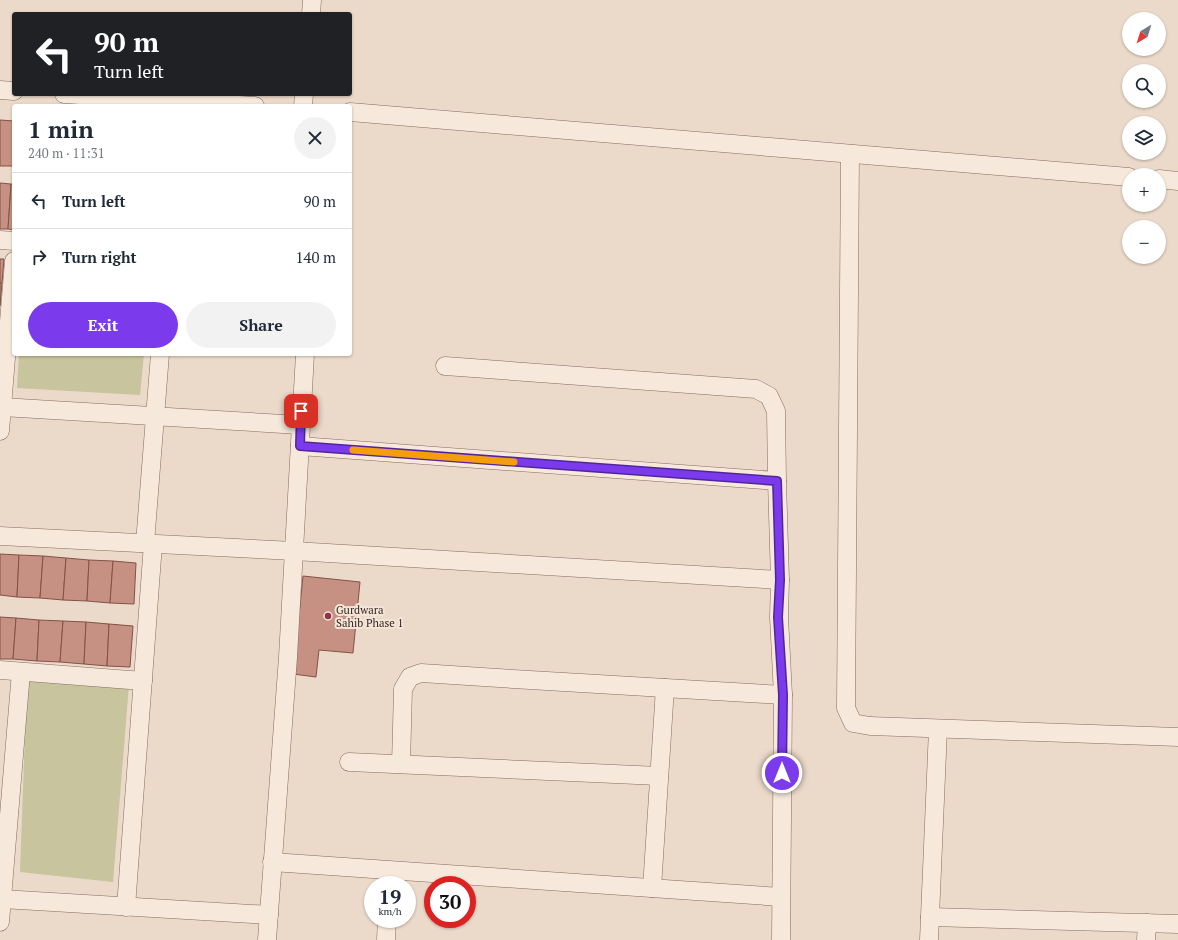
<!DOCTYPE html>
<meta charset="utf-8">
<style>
:root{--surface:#fff;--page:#f2f2f3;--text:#1f2937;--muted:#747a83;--line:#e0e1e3;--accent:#7c3aed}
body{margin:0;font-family:"PT Serif",serif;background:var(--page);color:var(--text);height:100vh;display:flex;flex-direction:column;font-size:15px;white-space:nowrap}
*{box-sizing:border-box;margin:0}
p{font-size:13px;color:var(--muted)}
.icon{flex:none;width:22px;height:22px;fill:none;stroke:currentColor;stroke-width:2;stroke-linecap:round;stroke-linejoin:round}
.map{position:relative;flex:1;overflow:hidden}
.sheet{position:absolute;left:12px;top:104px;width:340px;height:252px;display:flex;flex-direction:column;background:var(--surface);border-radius:4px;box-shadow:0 1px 3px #0004}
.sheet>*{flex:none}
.top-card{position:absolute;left:12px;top:12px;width:340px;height:84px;border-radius:4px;box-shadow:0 1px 3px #0004;background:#202124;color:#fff;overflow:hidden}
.needle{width:26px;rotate:218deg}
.controls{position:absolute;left:1122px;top:12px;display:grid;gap:8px}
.controls a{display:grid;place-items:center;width:44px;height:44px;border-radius:50%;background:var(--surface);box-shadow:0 1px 3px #0004;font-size:20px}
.speed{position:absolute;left:364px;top:876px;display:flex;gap:8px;font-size:20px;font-weight:700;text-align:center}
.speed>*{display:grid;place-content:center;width:52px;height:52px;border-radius:50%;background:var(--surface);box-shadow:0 1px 3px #0004;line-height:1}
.speed small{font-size:10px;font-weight:400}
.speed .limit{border:6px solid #d22;background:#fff;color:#111}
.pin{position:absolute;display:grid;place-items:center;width:34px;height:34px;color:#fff;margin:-17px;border-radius:8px;box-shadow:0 2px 6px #0006}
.me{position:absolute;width:44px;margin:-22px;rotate:0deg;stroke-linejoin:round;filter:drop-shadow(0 0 3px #0008)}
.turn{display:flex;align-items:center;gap:14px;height:84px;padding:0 16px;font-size:18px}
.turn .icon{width:52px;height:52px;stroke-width:2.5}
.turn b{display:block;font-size:28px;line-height:34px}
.round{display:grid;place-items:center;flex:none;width:42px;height:42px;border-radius:21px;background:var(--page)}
.head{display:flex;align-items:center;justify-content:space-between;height:68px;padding:0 16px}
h1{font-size:24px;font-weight:700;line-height:30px}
.primary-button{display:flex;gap:8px;margin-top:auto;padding:8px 16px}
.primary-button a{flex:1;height:46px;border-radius:24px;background:var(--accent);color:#fff;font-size:16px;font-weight:700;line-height:46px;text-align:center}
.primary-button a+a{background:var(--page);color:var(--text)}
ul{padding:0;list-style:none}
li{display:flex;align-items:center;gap:12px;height:56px;padding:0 16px;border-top:1px solid var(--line)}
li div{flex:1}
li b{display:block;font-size:15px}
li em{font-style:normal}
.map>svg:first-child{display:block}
.green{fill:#c8c49d}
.building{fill:#c69082;stroke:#835247}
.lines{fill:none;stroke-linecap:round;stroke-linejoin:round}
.street-casing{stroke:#866b5f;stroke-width:19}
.street{stroke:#f6e9db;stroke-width:18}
.route-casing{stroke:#51269a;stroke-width:10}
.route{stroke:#7c3aed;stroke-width:7}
.slow{stroke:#f59e0b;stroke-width:7}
.poi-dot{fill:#8f3448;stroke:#f3e5d8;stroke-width:1.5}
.labels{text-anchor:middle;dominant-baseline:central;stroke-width:4;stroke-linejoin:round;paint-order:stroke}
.poi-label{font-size:11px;fill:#372721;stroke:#f3e5d8;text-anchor:start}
</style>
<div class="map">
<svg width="1178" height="940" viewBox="0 0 1178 940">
<rect width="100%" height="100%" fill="#ebd9c9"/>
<g class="green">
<polygon points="19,354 144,354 140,395 17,388"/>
<polygon points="27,677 129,685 113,882 20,872"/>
</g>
<g class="building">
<polygon points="0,120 14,121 13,166 0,166"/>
<polygon points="0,183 11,184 8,229 0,229"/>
<polygon points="11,184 14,184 14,230 8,229"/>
<polygon points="0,259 4,259 2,283 0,283"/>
<polygon points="0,283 2,283 0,306"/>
<polygon points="0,554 19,555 17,597 0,595"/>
<polygon points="19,555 43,556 40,598 17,597"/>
<polygon points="43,556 66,558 63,600 40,598"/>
<polygon points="66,558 89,560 87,601 63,600"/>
<polygon points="89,560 113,561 110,603 87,601"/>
<polygon points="113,561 136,563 134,604 110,603"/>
<polygon points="303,576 360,582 353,653 319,650 316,677 293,674"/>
<polygon points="0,617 16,618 13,659 0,659"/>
<polygon points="16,618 39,620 37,661 13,659"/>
<polygon points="39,620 63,621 60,662 37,661"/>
<polygon points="63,621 86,622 84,664 60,662"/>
<polygon points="86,622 109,624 107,666 84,664"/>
<polygon points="109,624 133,626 130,667 107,666"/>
</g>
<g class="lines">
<defs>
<g id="street">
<polyline points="311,14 312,0"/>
<polyline points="0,90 14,91"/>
<polyline points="64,94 255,106"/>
<polyline points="303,106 304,94"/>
<polyline points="350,112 1129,177"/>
<polyline points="850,154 846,708 853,723 870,726 1178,737"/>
<polyline points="1159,179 1178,181"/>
<polyline points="0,240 14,241"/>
<polyline points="445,366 756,389 769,396 776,411 777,481"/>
<polyline points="2,407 300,425"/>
<polyline points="0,431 14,261"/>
<polyline points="300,446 777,481 780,580 779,617 783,695 781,940"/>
<polyline points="0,536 294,551 780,580"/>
<polyline points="145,543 160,354"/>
<polyline points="0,670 143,681"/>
<polyline points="349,762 659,776"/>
<polyline points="401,764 403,689 410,677 421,673 513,679 783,695"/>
<polyline points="272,862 781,897"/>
<polyline points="652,888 665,688"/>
<polyline points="2,899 269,915"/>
<polyline points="126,907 153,544"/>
<polyline points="930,917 1178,924"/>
<polyline points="0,922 21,672"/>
<polyline points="267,940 288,657 305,354"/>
<polyline points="386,940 387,919"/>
<polyline points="929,940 938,729"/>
<polyline points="1146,940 1147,923"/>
</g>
</defs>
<use href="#street" class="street-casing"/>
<use href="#street" class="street"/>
</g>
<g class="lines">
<defs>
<polyline id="route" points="301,411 300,446 777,481 780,580 778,617 783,695 782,773"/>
</defs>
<use href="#route" class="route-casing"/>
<use href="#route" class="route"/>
<polyline class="slow" points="353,450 514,462"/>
</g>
<circle class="poi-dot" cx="328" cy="616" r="4"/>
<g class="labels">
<g class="poi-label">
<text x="336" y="610">Gurdwara<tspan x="336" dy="13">Sahib Phase 1</tspan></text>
</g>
</g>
</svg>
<div class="controls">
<a><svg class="needle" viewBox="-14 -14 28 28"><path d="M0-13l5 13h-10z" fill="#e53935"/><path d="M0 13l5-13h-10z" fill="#747a83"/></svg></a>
<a><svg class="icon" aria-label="search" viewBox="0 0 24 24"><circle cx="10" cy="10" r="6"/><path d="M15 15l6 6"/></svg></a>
<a><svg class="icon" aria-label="layers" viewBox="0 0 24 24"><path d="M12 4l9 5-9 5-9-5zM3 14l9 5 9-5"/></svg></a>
<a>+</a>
<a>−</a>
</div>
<div class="speed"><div>19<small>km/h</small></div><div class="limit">30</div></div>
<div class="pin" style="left:301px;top:411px;background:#d93025"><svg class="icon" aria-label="arrive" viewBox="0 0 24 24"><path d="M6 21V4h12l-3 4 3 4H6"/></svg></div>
<svg class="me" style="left:782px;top:773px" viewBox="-20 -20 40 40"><circle r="17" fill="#7c3aed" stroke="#fff" stroke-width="3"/><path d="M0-11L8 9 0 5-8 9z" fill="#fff"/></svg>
<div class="top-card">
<div class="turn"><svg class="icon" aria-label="left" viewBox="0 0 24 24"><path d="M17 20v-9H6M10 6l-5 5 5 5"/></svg><div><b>90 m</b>Turn left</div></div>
</div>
<section class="sheet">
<div class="head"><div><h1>1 min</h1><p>240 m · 11:31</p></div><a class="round"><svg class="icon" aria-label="close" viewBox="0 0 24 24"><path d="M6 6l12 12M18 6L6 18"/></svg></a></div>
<ul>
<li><svg class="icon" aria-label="left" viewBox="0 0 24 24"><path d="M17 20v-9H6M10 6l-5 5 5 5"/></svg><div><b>Turn left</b></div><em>90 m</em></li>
<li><svg class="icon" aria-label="right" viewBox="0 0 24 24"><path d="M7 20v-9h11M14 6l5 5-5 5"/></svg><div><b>Turn right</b></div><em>140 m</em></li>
</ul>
<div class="primary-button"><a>Exit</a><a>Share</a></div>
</section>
</div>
